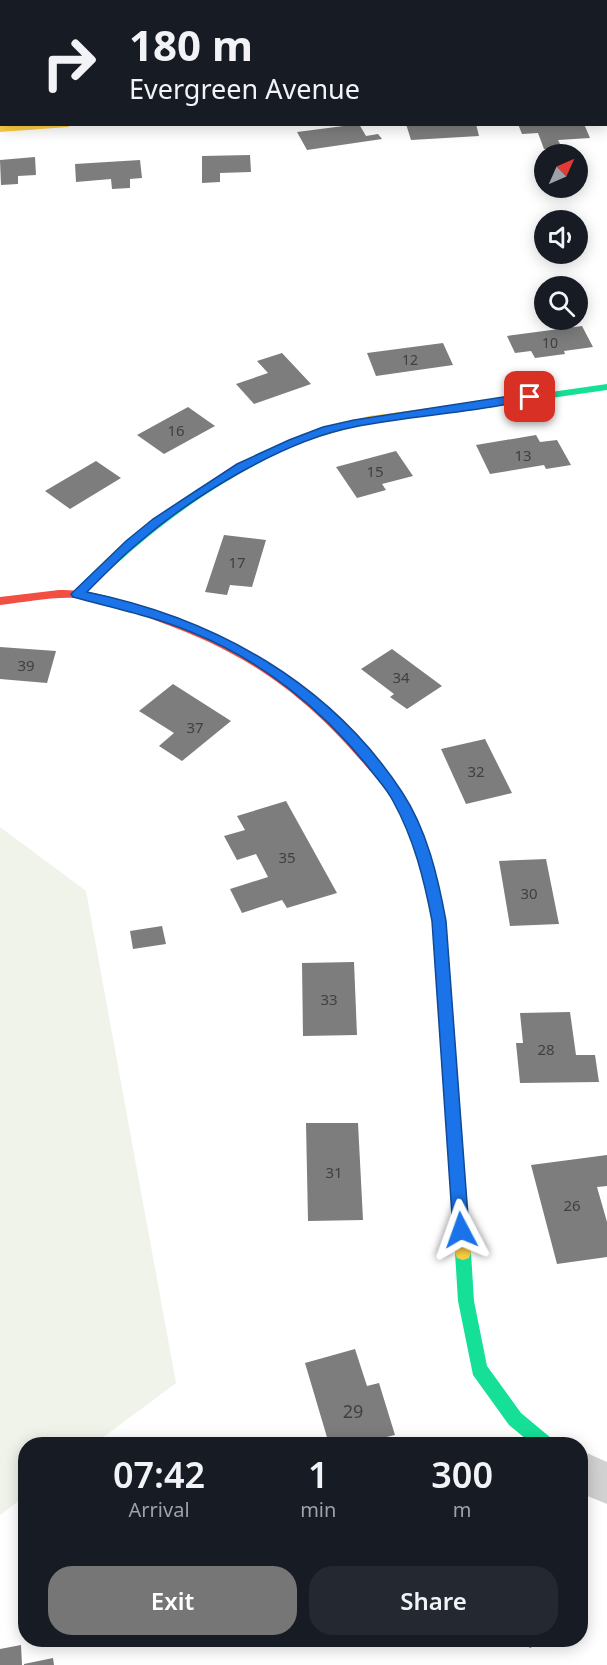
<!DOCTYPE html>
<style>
:root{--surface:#171b24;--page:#242831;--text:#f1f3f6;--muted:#9ea1a6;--accent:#767676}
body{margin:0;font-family:"Noto Sans",sans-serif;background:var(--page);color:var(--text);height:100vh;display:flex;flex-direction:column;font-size:22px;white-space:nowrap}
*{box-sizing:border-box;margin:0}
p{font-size:20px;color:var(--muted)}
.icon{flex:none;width:33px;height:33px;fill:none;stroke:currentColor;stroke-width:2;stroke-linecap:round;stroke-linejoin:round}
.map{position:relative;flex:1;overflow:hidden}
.panel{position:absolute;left:18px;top:1437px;width:570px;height:210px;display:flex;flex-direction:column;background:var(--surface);border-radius:24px;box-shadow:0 3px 15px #0003}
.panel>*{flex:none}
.guide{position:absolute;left:0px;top:0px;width:608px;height:126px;box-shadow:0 3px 15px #0003;background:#171b24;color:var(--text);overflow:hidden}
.needle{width:39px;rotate:45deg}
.tools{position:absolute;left:534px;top:144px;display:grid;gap:12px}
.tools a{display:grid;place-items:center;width:54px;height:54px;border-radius:50%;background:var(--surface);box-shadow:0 3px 15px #0003;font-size:30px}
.pin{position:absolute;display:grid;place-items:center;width:51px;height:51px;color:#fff;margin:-26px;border-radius:12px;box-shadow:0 3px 9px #0006}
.me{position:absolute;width:66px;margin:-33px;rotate:356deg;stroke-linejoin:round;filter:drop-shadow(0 0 4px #0008)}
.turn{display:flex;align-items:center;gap:21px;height:126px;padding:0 30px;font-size:27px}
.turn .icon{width:78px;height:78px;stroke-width:2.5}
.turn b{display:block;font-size:42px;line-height:51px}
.eta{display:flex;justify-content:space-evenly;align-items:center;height:102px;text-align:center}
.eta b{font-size:36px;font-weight:600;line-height:42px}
.action{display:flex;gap:12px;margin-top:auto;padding:12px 30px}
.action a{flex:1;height:69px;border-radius:24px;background:var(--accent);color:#fff;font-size:24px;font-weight:600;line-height:69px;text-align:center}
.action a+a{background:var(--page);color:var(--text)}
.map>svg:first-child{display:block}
.green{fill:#f0f3ea}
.building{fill:#7d7d7d}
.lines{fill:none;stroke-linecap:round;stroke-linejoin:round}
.street{fill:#d1d1d1;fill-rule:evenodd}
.fast{fill:#16e098;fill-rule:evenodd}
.slow{fill:#ffcf43;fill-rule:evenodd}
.jam{fill:#f24e42;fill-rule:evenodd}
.route{fill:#1a73e8;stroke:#114b97;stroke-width:1.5}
.labels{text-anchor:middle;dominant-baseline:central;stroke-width:6;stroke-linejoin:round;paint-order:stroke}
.far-number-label{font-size:14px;fill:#404040}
.number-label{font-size:15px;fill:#404040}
.near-number-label{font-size:18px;fill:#404040}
</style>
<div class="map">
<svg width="607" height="1665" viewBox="0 0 607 1665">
<rect width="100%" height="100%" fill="#fff"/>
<polygon class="green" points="0,827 86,891 176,1383 94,1444 26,1444 25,1496 0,1515"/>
<g class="building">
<polygon points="359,124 366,136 378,134 382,139 307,150 297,132"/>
<polygon points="406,124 476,124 479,136 411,140"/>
<polygon points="518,124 584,124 590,138 558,140 562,148 544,149 538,133 522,134"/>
<polygon points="250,155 251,172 220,173 220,182 202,183 202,156"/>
<polygon points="35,157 36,175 18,176 18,184 1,185 0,160"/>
<polygon points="140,160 142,178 130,179 130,188 112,189 111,179 76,182 75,164"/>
<polygon points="582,326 593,347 564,351 565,354 535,358 531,351 515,353 507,336"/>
<polygon points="443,343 453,365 376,376 367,353"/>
<polygon points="282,353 311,384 254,404 236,384 268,373 257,361"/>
<polygon points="188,407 215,426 164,454 137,435"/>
<polygon points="536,435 540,442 557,440 571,465 546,469 544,465 490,474 476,445"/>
<polygon points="396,451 413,476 382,484 386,490 357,498 336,467"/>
<polygon points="96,461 121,478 70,509 45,491"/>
<polygon points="224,535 266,540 252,587 230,585 227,595 205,592"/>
<polygon points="0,647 56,651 47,683 0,679"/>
<polygon points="392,649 442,686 407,709 390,697 394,694 361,669"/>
<polygon points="173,684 231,721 182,761 159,746 174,733 139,711"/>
<polygon points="485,739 512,793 466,804 441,749"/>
<polygon points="286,801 337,893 287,908 282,900 242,913 230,889 268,877 256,854 237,860 224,836 245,830 237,816"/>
<polygon points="546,859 559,924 510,926 499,861"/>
<polygon points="162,926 166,944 133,949 130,931"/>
<polygon points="354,962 357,1035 303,1036 302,963"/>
<polygon points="570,1012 576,1055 595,1055 599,1082 520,1083 516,1043 523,1043 520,1013"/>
<polygon points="306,1123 358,1123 363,1220 308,1221"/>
<polygon points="607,1155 607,1186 597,1187 607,1222 607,1257 557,1264 531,1165"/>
<polygon points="355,1349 367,1386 379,1383 395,1435 357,1444 329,1444 305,1363"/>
<polygon points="511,1640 534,1640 531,1648"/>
<polygon points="21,1645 22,1665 0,1665 0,1649"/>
<polygon points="53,1658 54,1665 24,1665 24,1664"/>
</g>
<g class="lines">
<g class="street">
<rect x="606" y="71" width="1" height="12"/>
<polygon points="580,1450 607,1462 607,1504 580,1493"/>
</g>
<g class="fast">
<polygon points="607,384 607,390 530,401 525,398 530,395"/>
<path d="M 278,446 L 282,447 L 282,451 C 202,491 145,534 82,597 L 74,597 L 72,594 L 74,591 C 121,544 170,503 229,470 C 244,461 261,450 278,446 Z"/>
<polygon points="463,1246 469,1248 471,1253 474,1301 487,1366 521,1413 551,1438 553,1444 532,1444 509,1425 473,1375 458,1301 455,1253 457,1248"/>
</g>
<g class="slow">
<polygon points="24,124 72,124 68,127 0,132 0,126"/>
<polygon points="530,395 534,396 534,400 369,423 311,439 282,451 278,452 272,449 303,434 369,416"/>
<path d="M 375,763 L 380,765 C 422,812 434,860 446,921 L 471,1253 L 469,1258 L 463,1260 L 457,1258 L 455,1253 L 432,921 L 422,873 L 407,826 L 394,800 L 368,768 Z"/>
</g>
<path class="jam" d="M 59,590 C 91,589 118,599 148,609 C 223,634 290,669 346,726 C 358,739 372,753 382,768 L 380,771 L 370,771 C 307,696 250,654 157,621 C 134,612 111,602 87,599 C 58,595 28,602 0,605 L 0,597 Z"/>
</g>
<path class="route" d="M 530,393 L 535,397 L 533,399 C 475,413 413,415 354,427 C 282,441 191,497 136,545 C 119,559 103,576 87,592 C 214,618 330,682 402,792 C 427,830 438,877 446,921 L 469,1230 L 467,1236 L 461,1238 L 455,1236 L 453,1230 L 432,921 C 424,879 414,839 393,801 C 387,789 377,779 369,768 C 322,709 261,660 191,632 C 153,616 113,608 73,597 L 71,594 L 126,541 L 153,519 L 237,464 L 289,440 L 323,427 L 354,420 Z"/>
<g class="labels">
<g class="far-number-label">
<text x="550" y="342">10</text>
<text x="410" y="359">12</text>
</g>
<g class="number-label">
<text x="176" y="430">16</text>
<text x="523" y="455">13</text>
<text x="375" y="471">15</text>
<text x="237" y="562">17</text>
<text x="26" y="665">39</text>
<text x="401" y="677">34</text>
<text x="195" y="727">37</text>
<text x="476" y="771">32</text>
<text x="287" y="857">35</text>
<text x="529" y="893">30</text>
<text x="329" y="999">33</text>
<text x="546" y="1049">28</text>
<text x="334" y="1172">31</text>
<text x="572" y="1205">26</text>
</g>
<g class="near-number-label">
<text x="353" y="1411">29</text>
</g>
</g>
</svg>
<div class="tools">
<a><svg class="needle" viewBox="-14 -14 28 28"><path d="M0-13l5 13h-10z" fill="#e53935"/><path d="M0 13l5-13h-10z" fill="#9ea1a6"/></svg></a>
<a><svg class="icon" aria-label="sound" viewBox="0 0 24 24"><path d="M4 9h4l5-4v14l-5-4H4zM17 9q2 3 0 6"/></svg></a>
<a><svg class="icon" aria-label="search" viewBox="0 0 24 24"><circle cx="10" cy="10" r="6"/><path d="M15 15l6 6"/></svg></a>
</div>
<div class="pin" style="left:530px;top:397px;background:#d93025"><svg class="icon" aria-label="arrive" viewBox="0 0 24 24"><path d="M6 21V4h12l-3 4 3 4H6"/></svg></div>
<svg class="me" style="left:461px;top:1230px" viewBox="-20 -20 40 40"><path d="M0-17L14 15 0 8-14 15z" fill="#1a73e8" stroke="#fff" stroke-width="4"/></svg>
<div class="guide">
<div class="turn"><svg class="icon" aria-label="right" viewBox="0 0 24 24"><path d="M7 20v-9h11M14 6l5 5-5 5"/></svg><div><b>180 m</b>Evergreen Avenue</div></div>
</div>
<section class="panel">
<div class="eta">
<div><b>07:42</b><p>Arrival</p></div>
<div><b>1</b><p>min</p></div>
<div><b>300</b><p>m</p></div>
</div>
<div class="action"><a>Exit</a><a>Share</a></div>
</section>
</div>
